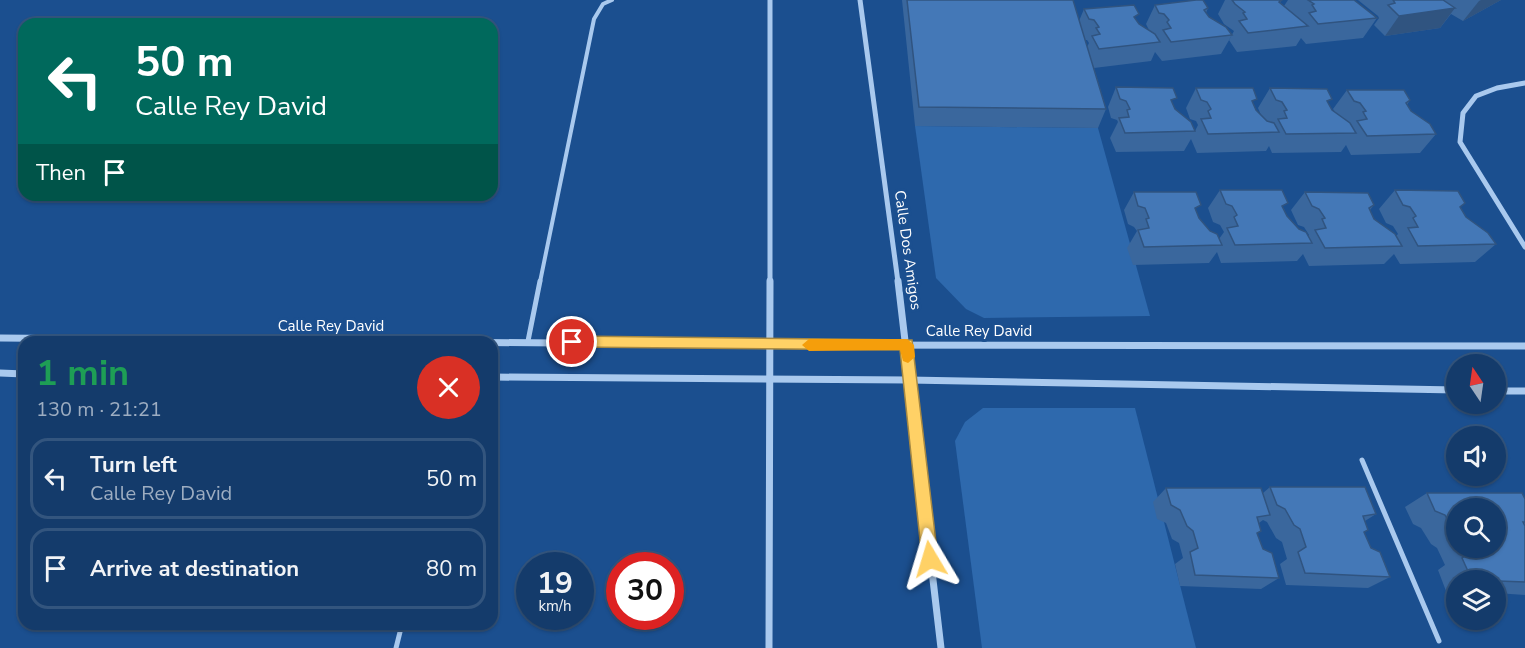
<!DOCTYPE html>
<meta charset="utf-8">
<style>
:root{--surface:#143b6b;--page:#214673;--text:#f1f3f6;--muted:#9dadc1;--line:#33557e}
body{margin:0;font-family:"Nunito Sans",sans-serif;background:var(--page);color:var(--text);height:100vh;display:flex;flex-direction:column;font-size:22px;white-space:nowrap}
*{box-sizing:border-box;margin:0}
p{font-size:20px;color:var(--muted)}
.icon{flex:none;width:33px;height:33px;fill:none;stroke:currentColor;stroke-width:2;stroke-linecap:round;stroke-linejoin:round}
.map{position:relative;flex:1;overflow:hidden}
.panel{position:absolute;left:18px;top:336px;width:480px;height:294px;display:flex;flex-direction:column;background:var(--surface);border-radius:18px;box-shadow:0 2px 4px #0004,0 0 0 2px var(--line)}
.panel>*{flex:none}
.top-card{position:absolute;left:18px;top:18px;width:480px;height:183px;border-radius:18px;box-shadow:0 2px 4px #0004,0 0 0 2px var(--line);background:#00695c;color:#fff;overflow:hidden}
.needle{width:39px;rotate:347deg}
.buttons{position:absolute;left:1446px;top:354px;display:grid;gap:12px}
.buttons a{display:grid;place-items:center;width:60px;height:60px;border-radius:50%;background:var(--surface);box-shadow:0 2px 4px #0004,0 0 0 2px var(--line);font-size:30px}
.speed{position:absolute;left:516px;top:552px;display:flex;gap:12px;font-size:30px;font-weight:700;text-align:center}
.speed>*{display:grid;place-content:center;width:78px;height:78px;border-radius:50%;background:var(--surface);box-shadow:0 2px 4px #0004,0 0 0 2px var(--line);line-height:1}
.speed small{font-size:15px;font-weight:400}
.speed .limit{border:9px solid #d22;background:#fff;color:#111}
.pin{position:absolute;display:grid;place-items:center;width:51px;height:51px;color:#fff;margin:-26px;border:3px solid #fff;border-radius:50%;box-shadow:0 2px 6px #0007}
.me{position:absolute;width:66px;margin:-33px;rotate:353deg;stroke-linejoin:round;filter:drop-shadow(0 0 4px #0008)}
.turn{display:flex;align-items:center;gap:21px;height:126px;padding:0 18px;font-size:27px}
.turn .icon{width:78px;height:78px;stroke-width:2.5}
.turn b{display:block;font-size:42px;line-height:51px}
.then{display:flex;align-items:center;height:57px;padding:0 18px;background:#0003;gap:12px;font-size:22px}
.round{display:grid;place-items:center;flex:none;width:63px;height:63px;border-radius:32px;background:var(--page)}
.headline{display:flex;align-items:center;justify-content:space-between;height:102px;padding:0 18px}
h1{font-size:36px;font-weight:700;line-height:45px;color:#1e9e55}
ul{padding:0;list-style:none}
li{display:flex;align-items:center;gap:18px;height:81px;margin:0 12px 9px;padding:0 6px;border:3px solid var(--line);border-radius:18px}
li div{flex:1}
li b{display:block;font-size:22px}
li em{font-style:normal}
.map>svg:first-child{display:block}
.green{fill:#2e69ad}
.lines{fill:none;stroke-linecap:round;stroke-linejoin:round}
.lane-far1{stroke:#a9c9ee;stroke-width:4}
.lane{stroke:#a9c9ee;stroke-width:5}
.street-far1{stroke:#a9c9ee;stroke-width:5}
.street{stroke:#a9c9ee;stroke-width:7}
.wall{fill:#3a679d;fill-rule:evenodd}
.shaded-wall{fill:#305480}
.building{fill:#4478b7;stroke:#305480;stroke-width:1.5}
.route{fill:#ffd166;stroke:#a68842;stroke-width:1.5}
.slow{fill:#f59e0b}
.labels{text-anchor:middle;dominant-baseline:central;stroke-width:6;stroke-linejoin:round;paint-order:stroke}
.street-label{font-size:15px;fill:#fff;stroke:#1b4f8f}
</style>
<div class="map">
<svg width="1525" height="648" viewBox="0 0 1525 648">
<rect width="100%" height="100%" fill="#1b4f8f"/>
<g class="green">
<polygon points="915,126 1098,128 1150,316 984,318 966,309 936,278"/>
<polygon points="983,408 1135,408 1196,648 982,648 955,441 965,422"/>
</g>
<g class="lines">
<polyline class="lane-far1" points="540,282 594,19 603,4 612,0"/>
<g class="lane">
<polyline points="528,341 540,281"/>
<polyline points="1362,460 1439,641"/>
<polyline points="396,648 402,624"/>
</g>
<g class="street-far1">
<polyline points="860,0 898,282"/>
<polyline points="1525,83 1497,88 1476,96 1463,113 1460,142 1525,247"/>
<polyline points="770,282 770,0"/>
</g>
<g class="street">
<polyline points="898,281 941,648"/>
<polyline points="0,338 770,345 1525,346"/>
<polyline points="0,373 24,374"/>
<polyline points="492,377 909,380 1456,390"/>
<polyline points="1496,391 1525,391"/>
<polyline points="769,648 770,281"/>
</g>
</g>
<g class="wall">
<path d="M 902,0 L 1073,0 L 1079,21 L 1084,9 L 1136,20 L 1139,24 L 1149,30 L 1146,24 L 1155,5 L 1208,8 L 1206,13 L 1209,17 L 1232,35 L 1221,54 L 1162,61 L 1155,52 L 1151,61 L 1094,68 L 1106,109 L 1098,128 L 915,126 ZM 1085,40 L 1087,40 L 1089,43 L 1087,47 Z"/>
<polygon points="1225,0 1282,0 1280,3 1284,6 1288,0 1354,0 1377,18 1363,38 1306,44 1301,38 1296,46 1237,52 1229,40 1234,31 1224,24 1218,14"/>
<polygon points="1358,0 1501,0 1463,21 1451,14 1440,28 1385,36 1374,25 1379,18 1378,16"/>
<polygon points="1116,87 1173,105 1175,109 1195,131 1198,125 1196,121 1190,119 1186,108 1196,88 1254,105 1256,110 1261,115 1258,108 1270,88 1328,104 1332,110 1335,112 1333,109 1347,90 1410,100 1407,105 1411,111 1436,134 1420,153 1351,155 1346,145 1341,152 1272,153 1269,146 1266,151 1197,153 1191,139 1184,151 1116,152 1110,138 1118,122 1117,120 1111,118 1108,107"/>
<polygon points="1220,190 1284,209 1287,216 1299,229 1308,236 1309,235 1304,227 1298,225 1291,210 1305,192 1374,205 1370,210 1374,219 1396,236 1398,234 1393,226 1386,223 1379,209 1395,190 1461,208 1466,217 1496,244 1475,262 1400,264 1394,254 1384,264 1309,266 1303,254 1297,261 1221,263 1217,252 1209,263 1133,265 1127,248 1137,231 1134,227 1128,224 1124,210 1134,192 1196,212 1199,218 1210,231 1219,239 1224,232 1220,225 1213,222 1208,208"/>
<polygon points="1270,487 1376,514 1365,521 1364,532 1371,548 1390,577 1368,588 1286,585 1280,564 1287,559 1282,542 1276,538 1267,522 1263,520 1259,523 1261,531 1257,534 1263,549 1279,578 1261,589 1180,586 1175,564 1183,558 1179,543 1172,539 1166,523 1157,519 1153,502 1166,488 1263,493"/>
<path d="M 1427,493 L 1525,499 L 1525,595 L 1496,593 L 1496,580 L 1456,580 L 1456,591 L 1446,591 L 1438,570 L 1445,565 L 1437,548 L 1431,544 L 1421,528 L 1413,524 L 1405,507 ZM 1456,508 L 1496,548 L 1456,548 Z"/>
</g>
<g class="shaded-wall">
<polygon points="1481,0 1501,0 1463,21 1479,1"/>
<polygon points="1455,8 1440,28 1385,36 1399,16"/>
</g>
<g class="building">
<polygon points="907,0 1073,0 1106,109 919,107"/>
<polygon points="1196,0 1203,0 1208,8 1204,10 1209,17 1226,27 1232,35 1171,42 1163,30 1171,28 1167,22 1169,20 1164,14 1159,13 1155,5"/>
<polygon points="1232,0 1282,0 1279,2 1308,26 1248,33 1239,21 1247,19 1243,13 1245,12 1235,4"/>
<polygon points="1308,0 1354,0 1377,18 1318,24 1309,13 1316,11 1312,5 1314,4"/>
<polygon points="1393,0 1443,0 1455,8 1399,16 1388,5 1395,3"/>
<polygon points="1134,5 1139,14 1134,17 1139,24 1155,34 1160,42 1099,49 1092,36 1100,34 1096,28 1099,27 1094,20 1089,19 1084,9"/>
<polygon points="1116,87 1173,88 1177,98 1171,100 1175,109 1191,122 1195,131 1125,133 1119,118 1129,117 1127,110 1130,109 1126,101 1120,99"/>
<polygon points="1196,88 1253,88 1257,99 1252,101 1256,110 1267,121 1274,123 1279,132 1208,134 1201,119 1211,118 1208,111 1211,109 1207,102 1201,100"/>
<polygon points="1270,88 1327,89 1332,99 1327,101 1332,110 1350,123 1356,133 1286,134 1278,119 1287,118 1284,111 1287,110 1282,102 1276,100"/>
<polygon points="1347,90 1404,90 1410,100 1406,103 1411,111 1430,124 1436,134 1367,136 1357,121 1367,119 1363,112 1366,111 1360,103 1354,101"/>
<polygon points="1220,190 1282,190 1288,203 1282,206 1287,216 1299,229 1306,232 1312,243 1235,245 1227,228 1238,226 1234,217 1237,215 1232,206 1226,204"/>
<polygon points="1395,190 1458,191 1465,203 1460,207 1466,217 1488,233 1496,244 1418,246 1408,228 1418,227 1413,218 1416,216 1410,207 1403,205"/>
<polygon points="1134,192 1196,192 1201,205 1195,208 1199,218 1210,231 1217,234 1222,245 1144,247 1138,230 1149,228 1146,219 1149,218 1145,208 1138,206"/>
<polygon points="1305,192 1368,193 1374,205 1369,208 1374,219 1395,234 1402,246 1325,248 1315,230 1326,228 1322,219 1325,218 1319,209 1312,206"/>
<polygon points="1270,487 1365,487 1376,514 1363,516 1368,530 1364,532 1371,548 1380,552 1390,577 1305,573 1298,552 1306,547 1300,529 1294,525 1285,509 1277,505"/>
<polygon points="1166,488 1261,488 1270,515 1257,517 1261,531 1257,533 1263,549 1272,553 1279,578 1195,575 1190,552 1198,548 1193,531 1187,526 1180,510 1171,505"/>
<polygon points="1427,493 1522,493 1525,499 1525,522 1523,522 1525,526 1525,582 1472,580 1462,558 1469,553 1467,548 1496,548 1496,508 1456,508 1456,533 1455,532 1445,515 1435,511"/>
</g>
<polygon class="route" points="572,336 912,340 938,559 936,564 930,567 925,564 922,559 900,350 572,347 565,342"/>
<polygon class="slow" points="809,339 907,339 914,345 915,357 908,363 903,361 900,350 809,351 802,345"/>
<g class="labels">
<g class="street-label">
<text transform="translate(908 250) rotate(82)">Calle Dos Amigos</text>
<text x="331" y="326">Calle Rey David</text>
<text x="979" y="331">Calle Rey David</text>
</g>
</g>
</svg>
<div class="buttons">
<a><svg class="needle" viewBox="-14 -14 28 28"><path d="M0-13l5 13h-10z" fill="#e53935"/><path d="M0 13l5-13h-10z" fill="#9dadc1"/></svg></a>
<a><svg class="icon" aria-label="sound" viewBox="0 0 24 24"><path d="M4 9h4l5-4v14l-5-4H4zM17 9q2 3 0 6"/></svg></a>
<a><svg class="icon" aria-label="search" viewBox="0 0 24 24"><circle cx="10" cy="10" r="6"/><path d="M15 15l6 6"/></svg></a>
<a><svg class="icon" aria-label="layers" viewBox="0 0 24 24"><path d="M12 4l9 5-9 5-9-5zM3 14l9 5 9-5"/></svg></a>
</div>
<div class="speed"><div>19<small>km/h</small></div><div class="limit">30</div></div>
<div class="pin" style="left:572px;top:342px;background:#d93025"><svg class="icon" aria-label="arrive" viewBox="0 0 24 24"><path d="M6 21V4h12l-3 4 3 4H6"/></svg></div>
<svg class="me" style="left:930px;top:559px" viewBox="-20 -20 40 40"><path d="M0-17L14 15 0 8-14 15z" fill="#ffd166" stroke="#fff" stroke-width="4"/></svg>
<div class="top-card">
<div class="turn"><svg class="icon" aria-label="left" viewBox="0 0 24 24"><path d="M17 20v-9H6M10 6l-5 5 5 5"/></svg><div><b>50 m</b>Calle Rey David</div></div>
<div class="then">Then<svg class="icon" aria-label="arrive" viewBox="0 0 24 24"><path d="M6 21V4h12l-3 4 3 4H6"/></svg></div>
</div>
<section class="panel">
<div class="headline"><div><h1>1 min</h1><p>130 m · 21:21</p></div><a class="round" style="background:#d93025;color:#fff"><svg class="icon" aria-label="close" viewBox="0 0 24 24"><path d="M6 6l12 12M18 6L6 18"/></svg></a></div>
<ul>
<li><svg class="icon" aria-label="left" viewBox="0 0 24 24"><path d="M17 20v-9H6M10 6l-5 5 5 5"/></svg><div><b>Turn left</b><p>Calle Rey David</p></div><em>50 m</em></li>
<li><svg class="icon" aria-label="arrive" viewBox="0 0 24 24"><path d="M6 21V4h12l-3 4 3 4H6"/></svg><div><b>Arrive at destination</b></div><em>80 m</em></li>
</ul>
</section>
</div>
